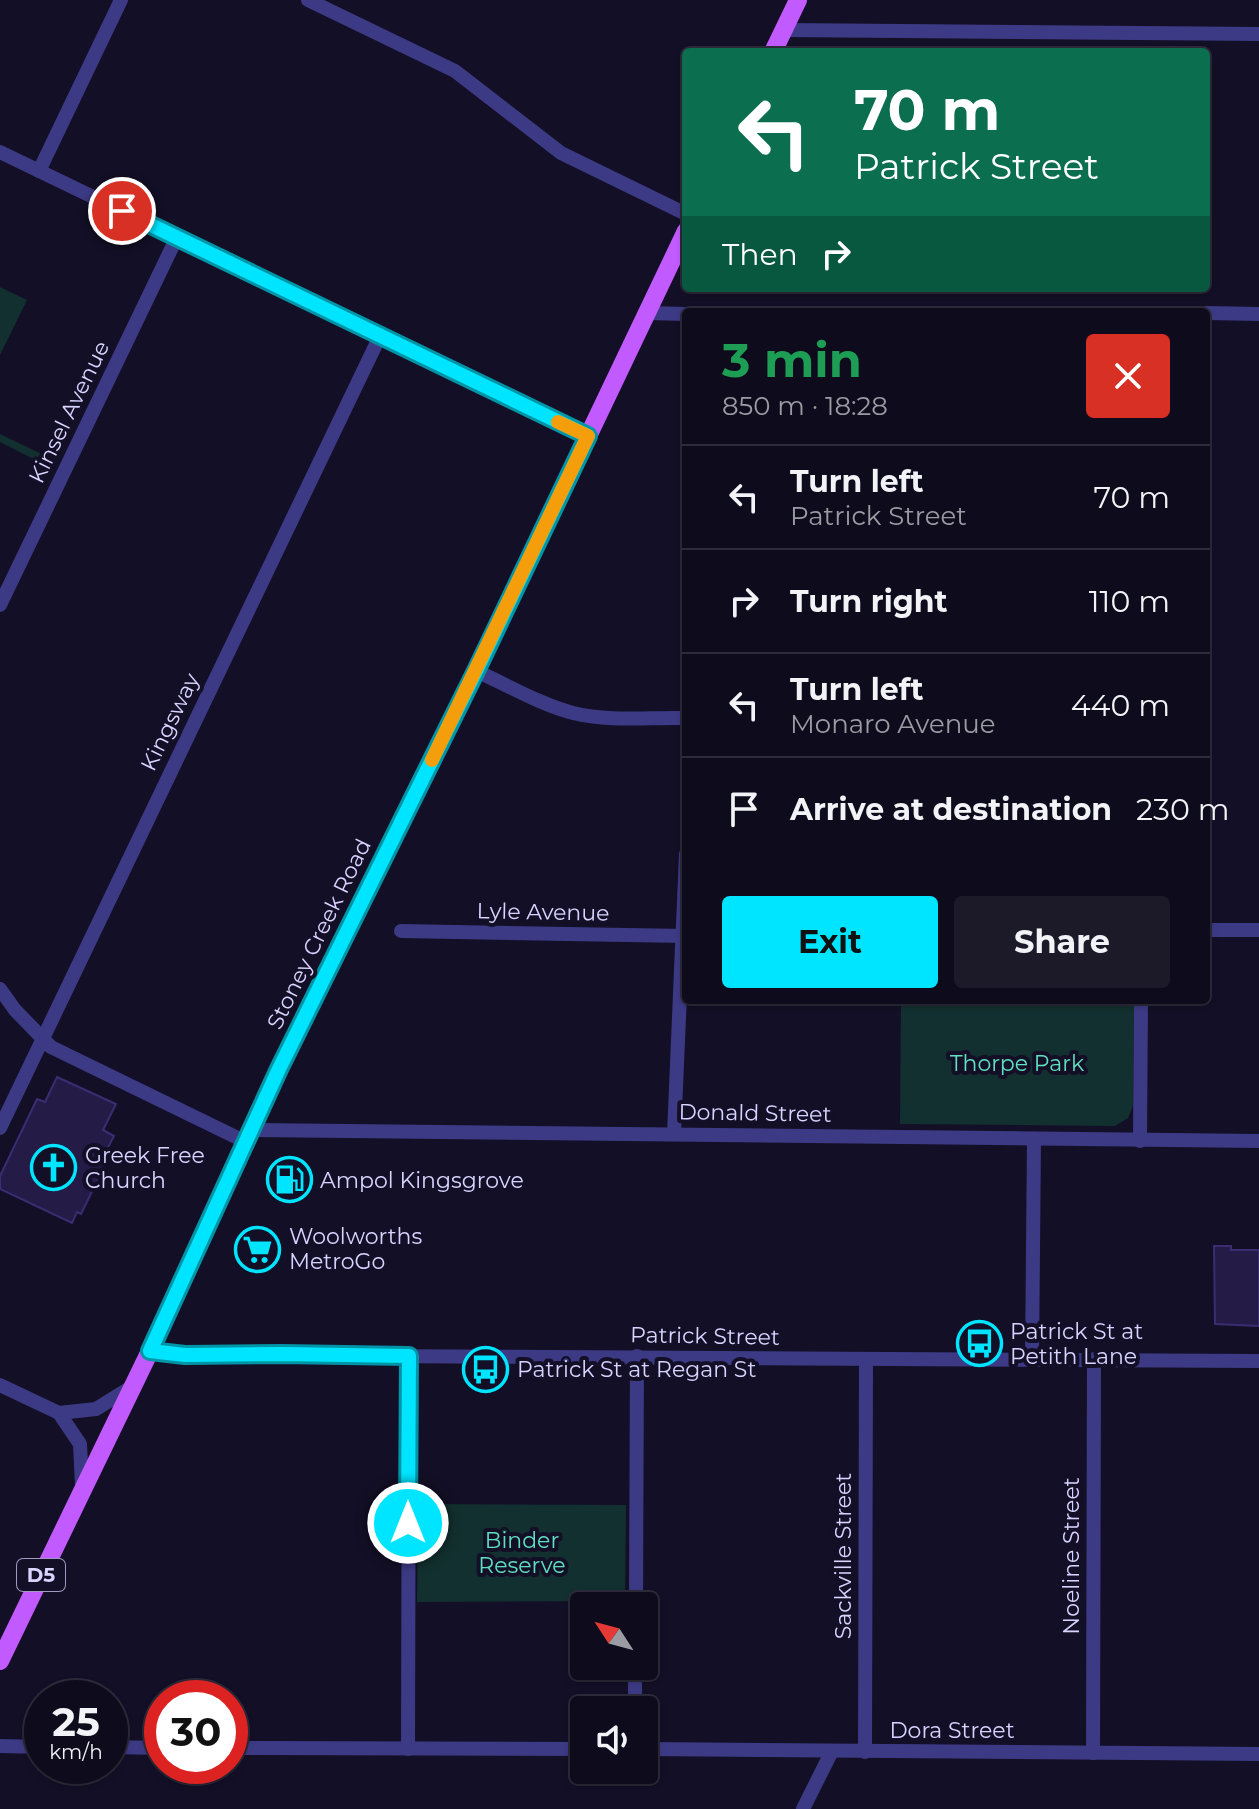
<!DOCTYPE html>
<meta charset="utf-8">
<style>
:root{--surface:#0e0b1c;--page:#1c1929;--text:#f1f3f6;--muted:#9b9ba3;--line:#2e2b3b;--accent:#00e5ff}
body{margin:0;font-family:Montserrat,sans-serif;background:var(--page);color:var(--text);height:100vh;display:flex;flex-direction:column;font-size:30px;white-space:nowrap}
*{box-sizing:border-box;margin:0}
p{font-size:26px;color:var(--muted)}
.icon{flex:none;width:44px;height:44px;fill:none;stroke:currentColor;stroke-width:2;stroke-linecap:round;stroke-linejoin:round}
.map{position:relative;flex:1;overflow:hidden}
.details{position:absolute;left:682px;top:308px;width:528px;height:696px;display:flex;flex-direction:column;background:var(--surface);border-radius:8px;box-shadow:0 2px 6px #0004,0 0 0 2px var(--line)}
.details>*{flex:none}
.banner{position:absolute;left:682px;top:48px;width:528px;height:244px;border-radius:8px;box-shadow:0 2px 6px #0004,0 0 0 2px var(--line);background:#0b6e4f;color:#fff;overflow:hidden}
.needle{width:52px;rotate:306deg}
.tools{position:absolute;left:570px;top:1592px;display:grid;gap:16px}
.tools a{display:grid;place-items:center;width:88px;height:88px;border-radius:8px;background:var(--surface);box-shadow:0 2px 6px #0004,0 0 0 2px var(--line);font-size:40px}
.speed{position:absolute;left:24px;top:1680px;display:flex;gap:16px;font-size:40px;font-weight:700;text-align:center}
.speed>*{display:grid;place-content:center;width:104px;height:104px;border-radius:50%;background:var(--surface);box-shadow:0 2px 6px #0004,0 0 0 2px var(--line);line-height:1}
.speed small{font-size:20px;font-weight:400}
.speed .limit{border:12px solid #d22;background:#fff;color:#111}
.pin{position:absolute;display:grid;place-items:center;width:68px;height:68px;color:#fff;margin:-34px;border:4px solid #fff;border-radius:50%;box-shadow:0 2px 8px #0007}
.me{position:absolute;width:88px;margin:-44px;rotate:0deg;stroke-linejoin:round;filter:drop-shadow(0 0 6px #0008)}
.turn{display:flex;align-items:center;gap:28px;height:168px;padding:0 40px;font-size:36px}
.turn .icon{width:104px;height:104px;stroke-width:2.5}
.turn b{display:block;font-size:56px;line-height:68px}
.then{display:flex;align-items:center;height:76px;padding:0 40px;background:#0003;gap:16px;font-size:30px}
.round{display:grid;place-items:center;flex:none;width:84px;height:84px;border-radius:8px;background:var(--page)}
.overview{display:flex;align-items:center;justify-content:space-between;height:136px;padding:0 40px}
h1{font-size:48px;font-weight:700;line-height:60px;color:#1e9e55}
.primary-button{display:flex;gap:16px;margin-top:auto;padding:16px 40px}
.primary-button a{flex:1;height:92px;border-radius:8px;background:var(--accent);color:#111;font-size:32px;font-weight:700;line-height:92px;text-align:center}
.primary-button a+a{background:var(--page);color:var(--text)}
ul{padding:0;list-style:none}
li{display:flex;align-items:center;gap:24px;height:104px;padding:0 40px;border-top:2px solid var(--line)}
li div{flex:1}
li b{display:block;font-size:30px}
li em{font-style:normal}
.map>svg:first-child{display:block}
.green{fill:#12302f}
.building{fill:#241b47;stroke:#3b2d73;stroke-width:2}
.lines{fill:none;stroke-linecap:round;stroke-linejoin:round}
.minor{stroke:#3d3a85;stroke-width:14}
.major{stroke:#c25bff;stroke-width:18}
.route-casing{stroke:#0095a6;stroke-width:20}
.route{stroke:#00e5ff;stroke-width:14}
.slow{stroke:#f59e0b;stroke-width:14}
.labels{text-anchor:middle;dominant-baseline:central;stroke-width:8;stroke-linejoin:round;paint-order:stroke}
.shield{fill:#130f26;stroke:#9e99be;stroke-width:2}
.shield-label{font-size:20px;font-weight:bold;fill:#d9d4ff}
.street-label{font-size:22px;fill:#d9d4ff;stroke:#130f26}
.park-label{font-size:22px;fill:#5fe0c0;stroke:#130f26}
.poi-label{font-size:22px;fill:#d9d4ff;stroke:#130f26;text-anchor:start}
</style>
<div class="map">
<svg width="1259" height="1809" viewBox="0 0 1259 1809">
<rect width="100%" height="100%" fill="#130f26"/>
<g class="green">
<polygon points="0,287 27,300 0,355"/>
<polygon points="0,434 54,460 51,468 0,442"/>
<polygon points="901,1000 1134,1000 1133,1106 1128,1118 1115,1126 900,1124"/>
<polygon points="418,1504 626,1505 625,1601 417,1602"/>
</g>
<g class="building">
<polygon points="57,1077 116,1104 103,1130 114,1136 101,1161 106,1163 81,1214 77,1212 72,1223 0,1189 0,1176 37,1099 45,1102"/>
<polygon points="1214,1246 1231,1246 1231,1250 1259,1250 1259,1326 1215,1324"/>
</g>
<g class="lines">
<g class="minor">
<polyline points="308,0 455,71 561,153 686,214"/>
<polyline points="784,30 1259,34"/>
<polyline points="0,152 588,436"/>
<polyline points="39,171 121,0"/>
<polyline points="646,313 686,314"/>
<polyline points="1206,313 1259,314"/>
<polyline points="0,605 177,237"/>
<path d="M 476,671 C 508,685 539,704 573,713 C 609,722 650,717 686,718"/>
<polyline points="1206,930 1259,930"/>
<polyline points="401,931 686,936"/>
<polyline points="0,989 15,1010 51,1047 246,1142"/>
<polyline points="0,1128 380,336"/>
<polyline points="251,1130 1259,1141"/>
<polyline points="674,1134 686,854"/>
<polyline points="1140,1141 1141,1000"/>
<polyline points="150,1351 185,1355 1259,1361"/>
<polyline points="1032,1360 1034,1139"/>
<polyline points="0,1385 59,1413 96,1409 130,1388"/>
<polyline points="59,1413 80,1444 82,1486"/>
<polyline points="636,1606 637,1356"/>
<polyline points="635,1710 635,1666"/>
<polyline points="0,1746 42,1747"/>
<polyline points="110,1747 162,1748"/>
<polyline points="230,1748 584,1749"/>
<polyline points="408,1749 409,1356"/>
<polyline points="644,1749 1259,1754"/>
<polyline points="865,1752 866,1360"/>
<polyline points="1093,1753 1094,1359"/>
<polyline points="803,1809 832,1751"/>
</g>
<g class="major">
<polyline points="773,52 798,0"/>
<polyline points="0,1661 150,1351 279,1069 476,671 686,231"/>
</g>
</g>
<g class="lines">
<defs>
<polyline id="route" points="122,211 588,436 476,671 279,1069 150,1351 185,1355 281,1354 409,1356 408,1523"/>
</defs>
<use href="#route" class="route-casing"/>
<use href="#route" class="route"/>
<polyline class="slow" points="432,760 588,436 558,422"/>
</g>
<defs>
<symbol id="church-ring" viewBox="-11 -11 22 22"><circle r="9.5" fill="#130f26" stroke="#00e5ff" stroke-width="1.5"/><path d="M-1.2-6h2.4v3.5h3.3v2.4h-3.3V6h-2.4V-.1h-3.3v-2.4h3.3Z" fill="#00e5ff"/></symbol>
<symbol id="fuel-ring" viewBox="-11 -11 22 22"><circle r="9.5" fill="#130f26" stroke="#00e5ff" stroke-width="1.5"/><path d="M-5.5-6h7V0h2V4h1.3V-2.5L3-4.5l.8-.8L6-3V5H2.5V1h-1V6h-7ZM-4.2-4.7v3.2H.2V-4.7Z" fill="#00e5ff"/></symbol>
<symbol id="supermarket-ring" viewBox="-11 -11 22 22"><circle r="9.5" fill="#130f26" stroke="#00e5ff" stroke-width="1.5"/><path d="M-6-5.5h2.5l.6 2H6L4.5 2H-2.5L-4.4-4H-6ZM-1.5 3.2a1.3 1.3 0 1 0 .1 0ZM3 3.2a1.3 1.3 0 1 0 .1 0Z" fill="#00e5ff"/></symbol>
<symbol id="bus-ring" viewBox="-11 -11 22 22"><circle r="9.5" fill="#130f26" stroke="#00e5ff" stroke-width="1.5"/><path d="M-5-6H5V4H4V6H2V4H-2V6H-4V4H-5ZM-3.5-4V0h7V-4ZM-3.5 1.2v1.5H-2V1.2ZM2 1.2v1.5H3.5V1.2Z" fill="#00e5ff"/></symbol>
</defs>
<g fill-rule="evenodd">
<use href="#church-ring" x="28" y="1142" width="51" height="51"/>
<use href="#fuel-ring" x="264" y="1154" width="51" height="51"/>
<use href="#supermarket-ring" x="232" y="1224" width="51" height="51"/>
<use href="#bus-ring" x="954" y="1318" width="51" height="51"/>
<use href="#bus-ring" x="460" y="1344" width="51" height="51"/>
</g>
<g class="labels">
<rect class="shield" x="17" y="1559" width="48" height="32" rx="6"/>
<g class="shield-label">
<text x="41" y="1575">D5</text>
</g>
<g class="street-label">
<text transform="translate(69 412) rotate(-64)">Kinsel Avenue</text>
<text transform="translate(170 722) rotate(-64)">Kingsway</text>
<text transform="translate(543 912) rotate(1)">Lyle Avenue</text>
<text transform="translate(319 934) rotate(-64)">Stoney Creek Road</text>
<text transform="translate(755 1113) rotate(1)">Donald Street</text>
<text transform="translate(705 1336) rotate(1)">Patrick Street</text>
<text transform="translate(843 1556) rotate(-90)">Sackville Street</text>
<text transform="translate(1071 1556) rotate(-90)">Noeline Street</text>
<text x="952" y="1730">Dora Street</text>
</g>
<g class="park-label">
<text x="1017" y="1063">Thorpe Park</text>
<text x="522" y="1540">Binder<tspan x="522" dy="25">Reserve</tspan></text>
</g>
<g class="poi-label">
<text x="85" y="1155">Greek Free<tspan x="85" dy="25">Church</tspan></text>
<text x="320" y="1180">Ampol Kingsgrove</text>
<text x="289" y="1236">Woolworths<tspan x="289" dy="25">MetroGo</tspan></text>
<text x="1010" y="1331">Patrick St at<tspan x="1010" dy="25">Petith Lane</tspan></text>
<text x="517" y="1369">Patrick St at Regan St</text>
</g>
</g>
</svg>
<div class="tools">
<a><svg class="needle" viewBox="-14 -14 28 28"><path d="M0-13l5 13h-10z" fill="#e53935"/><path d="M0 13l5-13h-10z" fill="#9b9ba3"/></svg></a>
<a><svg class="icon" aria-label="sound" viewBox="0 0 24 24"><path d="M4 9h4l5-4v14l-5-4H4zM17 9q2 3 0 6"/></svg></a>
</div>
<div class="speed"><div>25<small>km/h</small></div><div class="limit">30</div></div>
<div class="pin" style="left:122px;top:211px;background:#d93025"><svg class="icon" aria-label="arrive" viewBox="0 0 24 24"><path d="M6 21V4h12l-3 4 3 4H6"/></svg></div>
<svg class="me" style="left:408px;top:1523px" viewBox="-20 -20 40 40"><circle r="17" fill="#00e5ff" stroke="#fff" stroke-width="3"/><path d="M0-11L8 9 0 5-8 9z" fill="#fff"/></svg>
<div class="banner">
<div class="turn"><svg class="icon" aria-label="left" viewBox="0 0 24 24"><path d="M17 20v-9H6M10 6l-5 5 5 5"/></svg><div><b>70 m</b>Patrick Street</div></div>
<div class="then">Then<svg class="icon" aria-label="right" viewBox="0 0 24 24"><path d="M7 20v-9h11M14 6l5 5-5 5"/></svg></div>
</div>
<section class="details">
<div class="overview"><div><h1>3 min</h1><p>850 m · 18:28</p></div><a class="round" style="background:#d93025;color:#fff"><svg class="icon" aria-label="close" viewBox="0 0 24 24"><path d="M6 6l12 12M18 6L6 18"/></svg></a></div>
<ul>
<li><svg class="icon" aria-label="left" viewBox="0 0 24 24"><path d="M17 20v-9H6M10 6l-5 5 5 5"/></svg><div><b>Turn left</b><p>Patrick Street</p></div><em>70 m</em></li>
<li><svg class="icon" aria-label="right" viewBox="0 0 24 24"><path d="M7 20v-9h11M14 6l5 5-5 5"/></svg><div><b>Turn right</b></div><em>110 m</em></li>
<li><svg class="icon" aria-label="left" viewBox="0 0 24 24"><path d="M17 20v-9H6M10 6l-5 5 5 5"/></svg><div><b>Turn left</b><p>Monaro Avenue</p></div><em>440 m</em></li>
<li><svg class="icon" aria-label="arrive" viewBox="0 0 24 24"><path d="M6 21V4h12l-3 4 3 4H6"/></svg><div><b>Arrive at destination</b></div><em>230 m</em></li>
</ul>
<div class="primary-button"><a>Exit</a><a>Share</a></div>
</section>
</div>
